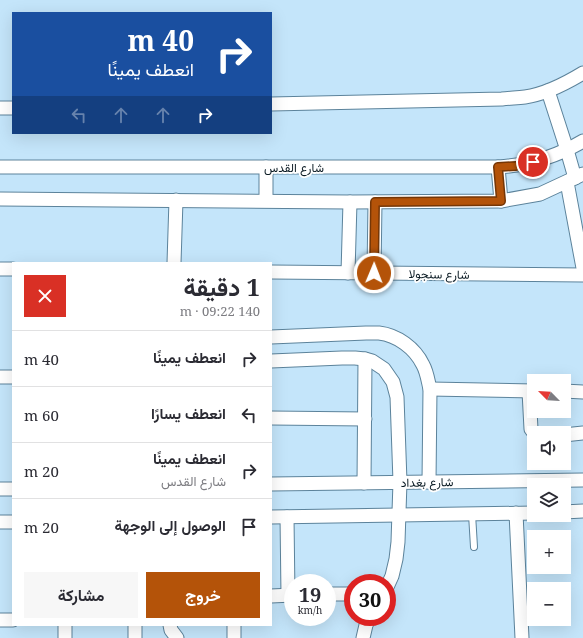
<!DOCTYPE html>
<html lang="ar">
<meta charset="utf-8">
<style>
:root{--surface:#fff;--page:#f7f7f7;--text:#2b2b33;--muted:#7c7c81;--line:#e1e1e2;--accent:#b45309}
body{margin:0;font-family:"Noto Serif",Vazirmatn,serif;background:var(--page);color:var(--text);direction:rtl;height:100vh;display:flex;flex-direction:column;font-size:15px;white-space:nowrap}
*{box-sizing:border-box;margin:0}
p{font-size:13px;color:var(--muted)}
.icon{flex:none;width:22px;height:22px;fill:none;stroke:currentColor;stroke-width:2;stroke-linecap:round;stroke-linejoin:round}
.map{position:relative;flex:1;overflow:hidden;direction:ltr}
.sheet{position:absolute;left:12px;top:262px;width:260px;height:364px;display:flex;flex-direction:column;background:var(--surface);border-radius:0px;box-shadow:0 4px 16px #0002;direction:rtl}
.sheet>*{flex:none}
.hud{position:absolute;left:12px;top:12px;width:260px;height:122px;border-radius:0px;box-shadow:0 4px 16px #0002;direction:rtl;background:#1a4fa0;color:#fff;overflow:hidden}
.needle{width:26px;rotate:294deg}
.tools{position:absolute;left:527px;top:374px;display:grid;gap:8px}
.tools a{display:grid;place-items:center;width:44px;height:44px;border-radius:0px;background:var(--surface);box-shadow:0 4px 16px #0002;font-size:20px}
.speed{position:absolute;left:284px;top:574px;display:flex;gap:8px;font-size:20px;font-weight:700;text-align:center}
.speed>*{display:grid;place-content:center;width:52px;height:52px;border-radius:50%;background:var(--surface);box-shadow:0 4px 16px #0002;line-height:1}
.speed small{font-size:10px;font-weight:400}
.speed .limit{border:6px solid #d22;background:#fff;color:#111}
.pin{position:absolute;display:grid;place-items:center;width:34px;height:34px;color:#fff;margin:-17px;border:2px solid #fff;border-radius:50%;box-shadow:0 1px 4px #0007}
.me{position:absolute;width:44px;margin:-22px;rotate:1deg;stroke-linejoin:round;filter:drop-shadow(0 0 3px #0008)}
.turn{display:flex;align-items:center;gap:14px;height:84px;padding:0 12px;font-size:18px}
.turn .icon{width:52px;height:52px;stroke-width:2.5}
.turn b{display:block;font-size:28px;line-height:34px}
.lanes{display:flex;align-items:center;height:38px;padding:0 12px;background:#0003;justify-content:center;gap:20px;direction:ltr}
.lanes .off{opacity:.35}
.round{display:grid;place-items:center;flex:none;width:42px;height:42px;border-radius:0px;background:var(--page)}
.head{display:flex;align-items:center;justify-content:space-between;height:68px;padding:0 12px}
h1{font-size:24px;font-weight:700;line-height:30px}
.cta{display:flex;gap:8px;margin-top:auto;padding:8px 12px}
.cta a{flex:1;height:46px;border-radius:0px;background:var(--accent);color:#fff;font-size:16px;font-weight:700;line-height:46px;text-align:center}
.cta a+a{background:var(--page);color:var(--text)}
ul{padding:0;list-style:none}
li{display:flex;align-items:center;gap:12px;height:56px;padding:0 12px;border-top:1px solid var(--line)}
li div{flex:1}
li b{display:block;font-size:15px}
li em{font-style:normal}
.map>svg:first-child{display:block}
.lines{fill:none;stroke-linecap:round;stroke-linejoin:round}
.service-casing{stroke:#5c839b;stroke-width:8}
.minor-casing{stroke:#5c839b;stroke-width:15}
.service{stroke:#fff;stroke-width:6}
.minor{stroke:#fff;stroke-width:13}
.route-casing{stroke:#753606;stroke-width:10}
.route{stroke:#b45309;stroke-width:7}
.labels{text-anchor:middle;dominant-baseline:central;stroke-width:3.5;stroke-linejoin:round;paint-order:stroke}
.street-label{font-size:12px;fill:#0a1a23;stroke:#fff}
</style>
<div class="map">
<svg width="583" height="638" viewBox="0 0 583 638">
<rect width="100%" height="100%" fill="#c4e5fa"/>
<g class="lines">
<defs>
<polyline id="service" points="472,514 474,547"/>
<g id="minor">
<polyline points="548,91 567,150 575,178"/>
<path d="M 271,104 L 502,99 C 510,98 517,98 525,97 C 546,94 565,84 583,73"/>
<polyline points="0,108 13,108"/>
<path d="M 0,167 L 498,167 C 529,165 556,157 583,141"/>
<polyline points="266,167 266,200"/>
<polyline points="498,167 501,201"/>
<polyline points="567,182 583,268"/>
<polyline points="0,199 350,202 501,201 540,194 583,174"/>
<polyline points="174,263 176,200"/>
<polyline points="0,269 13,269"/>
<polyline points="271,272 583,275"/>
<polyline points="348,273 350,202"/>
<polyline points="374,273 375,202"/>
<path d="M 271,337 L 366,333 C 371,333 375,333 379,333 C 397,335 415,348 423,365 C 427,372 428,381 430,389 L 429,482"/>
<polyline points="271,361 342,358 355,358 365,359 372,361 384,369 393,382 397,397 400,482 398,542 396,559 392,576 387,587"/>
<polyline points="0,377 13,377"/>
<polyline points="430,389 534,391"/>
<polyline points="529,391 531,429 534,433"/>
<polyline points="564,391 583,392"/>
<polyline points="271,418 365,419"/>
<polyline points="564,435 583,433"/>
<polyline points="364,483 365,359"/>
<polyline points="271,484 583,480"/>
<polyline points="0,489 13,489"/>
<polyline points="564,512 583,511"/>
<polyline points="516,513 522,638"/>
<polyline points="271,517 534,513"/>
<polyline points="287,517 288,596"/>
<polyline points="0,522 13,522"/>
<polyline points="327,594 353,594"/>
<polyline points="271,596 293,595"/>
<polyline points="0,620 13,620"/>
<polyline points="65,625 65,638"/>
<polyline points="135,625 135,638"/>
<polyline points="170,625 171,630 177,638"/>
<polyline points="234,625 234,638"/>
<polyline points="363,638 366,625 370,617"/>
</g>
</defs>
<use href="#service" class="service-casing"/>
<use href="#minor" class="minor-casing"/>
<use href="#service" class="service"/>
<use href="#minor" class="minor"/>
</g>
<g class="lines">
<defs>
<polyline id="route" points="374,273 375,202 501,201 498,167 516,166 533,162"/>
</defs>
<use href="#route" class="route-casing"/>
<use href="#route" class="route"/>
</g>
<g class="labels">
<g class="street-label">
<text x="294" y="167">شارع القدس</text>
<text transform="translate(439 274) rotate(1)">شارع سنجولا</text>
<text transform="translate(427 482) rotate(-1)">شارع بغداد</text>
</g>
</g>
</svg>
<div class="tools">
<a><svg class="needle" viewBox="-14 -14 28 28"><path d="M0-13l5 13h-10z" fill="#e53935"/><path d="M0 13l5-13h-10z" fill="#7c7c81"/></svg></a>
<a><svg class="icon" aria-label="sound" viewBox="0 0 24 24"><path d="M4 9h4l5-4v14l-5-4H4zM17 9q2 3 0 6"/></svg></a>
<a><svg class="icon" aria-label="layers" viewBox="0 0 24 24"><path d="M12 4l9 5-9 5-9-5zM3 14l9 5 9-5"/></svg></a>
<a>+</a>
<a>−</a>
</div>
<div class="speed"><div>19<small>km/h</small></div><div class="limit">30</div></div>
<div class="pin" style="left:533px;top:162px;background:#d93025"><svg class="icon" aria-label="arrive" viewBox="0 0 24 24"><path d="M6 21V4h12l-3 4 3 4H6"/></svg></div>
<svg class="me" style="left:374px;top:273px" viewBox="-20 -20 40 40"><circle r="17" fill="#b45309" stroke="#fff" stroke-width="3"/><path d="M0-11L8 9 0 5-8 9z" fill="#fff"/></svg>
<div class="hud">
<div class="turn"><svg class="icon" aria-label="right" viewBox="0 0 24 24"><path d="M7 20v-9h11M14 6l5 5-5 5"/></svg><div><b>40 m</b>انعطف يمينًا</div></div>
<div class="lanes"><svg class="icon off" aria-label="left" viewBox="0 0 24 24"><path d="M17 20v-9H6M10 6l-5 5 5 5"/></svg><svg class="icon off" aria-label="ahead" viewBox="0 0 24 24"><path d="M12 20V5M6 11l6-6 6 6"/></svg><svg class="icon off" aria-label="ahead" viewBox="0 0 24 24"><path d="M12 20V5M6 11l6-6 6 6"/></svg><svg class="icon" aria-label="right" viewBox="0 0 24 24"><path d="M7 20v-9h11M14 6l5 5-5 5"/></svg></div>
</div>
<section class="sheet">
<div class="head"><div><h1>1 دقيقة</h1><p>140 m · 09:22</p></div><a class="round" style="background:#d93025;color:#fff"><svg class="icon" aria-label="close" viewBox="0 0 24 24"><path d="M6 6l12 12M18 6L6 18"/></svg></a></div>
<ul>
<li><svg class="icon" aria-label="right" viewBox="0 0 24 24"><path d="M7 20v-9h11M14 6l5 5-5 5"/></svg><div><b>انعطف يمينًا</b></div><em>40 m</em></li>
<li><svg class="icon" aria-label="left" viewBox="0 0 24 24"><path d="M17 20v-9H6M10 6l-5 5 5 5"/></svg><div><b>انعطف يسارًا</b></div><em>60 m</em></li>
<li><svg class="icon" aria-label="right" viewBox="0 0 24 24"><path d="M7 20v-9h11M14 6l5 5-5 5"/></svg><div><b>انعطف يمينًا</b><p>شارع القدس</p></div><em>20 m</em></li>
<li><svg class="icon" aria-label="arrive" viewBox="0 0 24 24"><path d="M6 21V4h12l-3 4 3 4H6"/></svg><div><b>الوصول إلى الوجهة</b></div><em>20 m</em></li>
</ul>
<div class="cta"><a>خروج</a><a>مشاركة</a></div>
</section>
</div>
